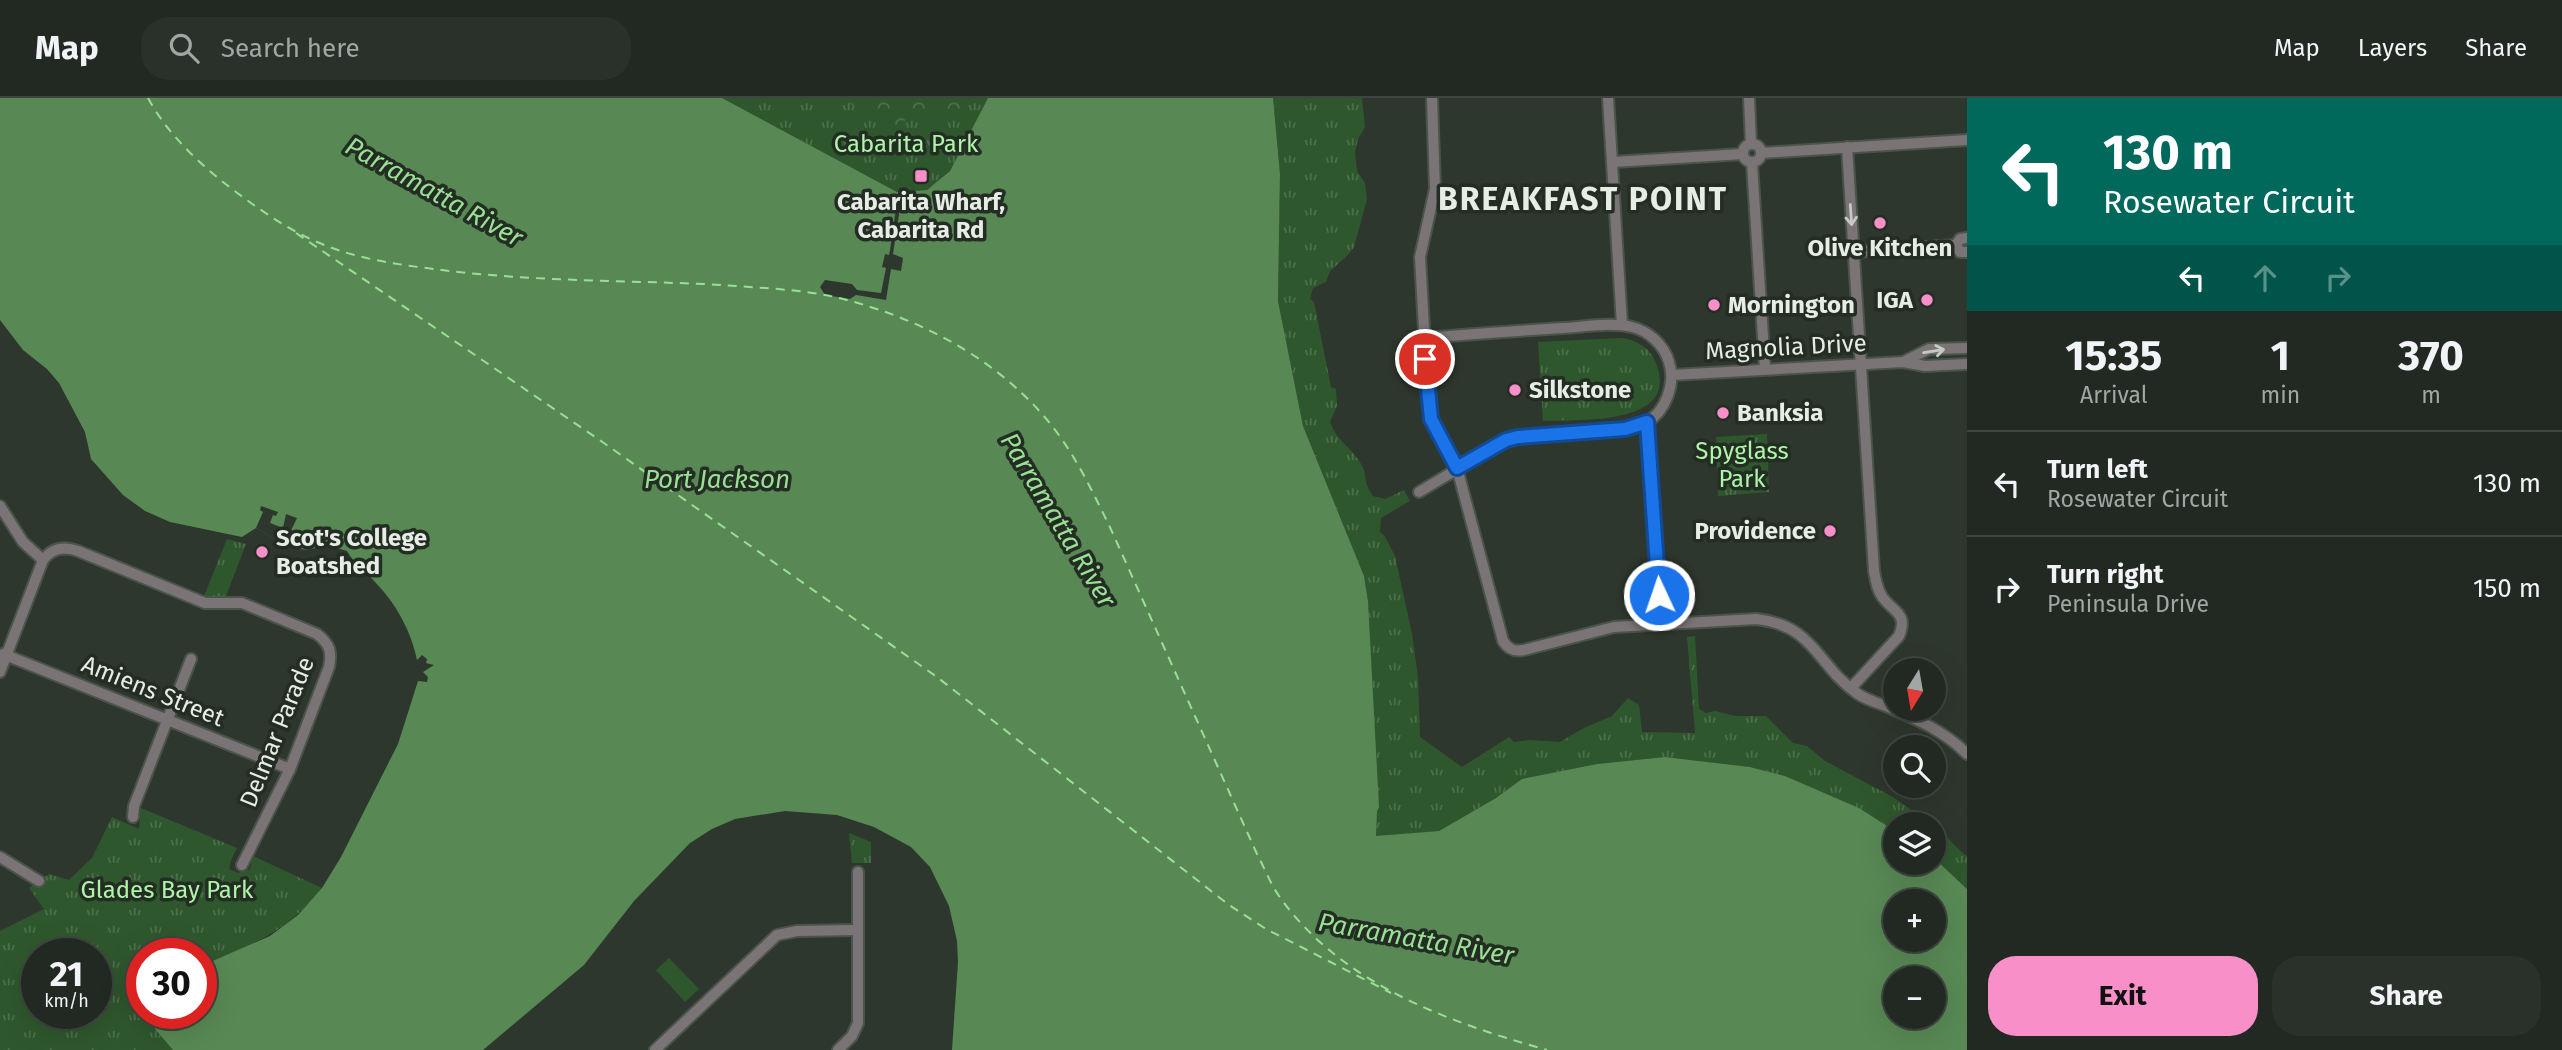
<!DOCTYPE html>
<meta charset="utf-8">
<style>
:root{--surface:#222922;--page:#2a312a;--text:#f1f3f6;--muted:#a2a6a5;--line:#3f4540;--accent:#f98fc8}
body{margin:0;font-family:"Fira Sans",sans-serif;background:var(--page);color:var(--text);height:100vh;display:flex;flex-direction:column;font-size:26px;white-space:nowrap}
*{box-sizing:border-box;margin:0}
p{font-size:23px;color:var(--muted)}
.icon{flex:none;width:38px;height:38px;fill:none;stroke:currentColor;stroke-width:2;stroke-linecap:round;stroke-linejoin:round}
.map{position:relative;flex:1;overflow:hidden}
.sheet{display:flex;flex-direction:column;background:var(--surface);width:595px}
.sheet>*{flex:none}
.top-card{background:#00695c;color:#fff;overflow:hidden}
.needle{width:46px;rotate:191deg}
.buttons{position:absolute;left:1883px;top:560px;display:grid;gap:14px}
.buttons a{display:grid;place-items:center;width:63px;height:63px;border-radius:50%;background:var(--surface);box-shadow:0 7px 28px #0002,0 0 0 2px var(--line);font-size:35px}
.speed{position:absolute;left:21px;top:840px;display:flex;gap:14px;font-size:35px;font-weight:700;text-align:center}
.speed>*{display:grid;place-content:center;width:91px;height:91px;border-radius:50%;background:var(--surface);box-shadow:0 7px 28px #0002,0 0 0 2px var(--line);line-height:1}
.speed small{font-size:18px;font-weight:400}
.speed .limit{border:10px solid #d22;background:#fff;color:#111}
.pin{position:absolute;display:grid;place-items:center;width:60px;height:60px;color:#fff;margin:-30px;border:4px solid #fff;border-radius:50%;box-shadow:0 2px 7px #0007}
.me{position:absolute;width:77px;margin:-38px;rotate:357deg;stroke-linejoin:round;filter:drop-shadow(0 0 5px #0008)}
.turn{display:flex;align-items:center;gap:24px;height:147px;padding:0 21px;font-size:32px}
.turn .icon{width:91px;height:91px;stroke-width:2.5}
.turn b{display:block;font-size:49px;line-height:60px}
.lanes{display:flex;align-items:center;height:66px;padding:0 21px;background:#0003;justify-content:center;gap:35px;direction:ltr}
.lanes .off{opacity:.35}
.eta{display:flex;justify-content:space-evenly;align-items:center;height:119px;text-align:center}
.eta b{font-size:42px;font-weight:700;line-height:49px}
.action{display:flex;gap:14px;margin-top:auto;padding:14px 21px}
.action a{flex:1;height:80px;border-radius:28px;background:var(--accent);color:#111;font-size:28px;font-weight:700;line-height:80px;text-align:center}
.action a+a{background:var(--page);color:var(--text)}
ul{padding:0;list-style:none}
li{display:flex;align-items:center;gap:21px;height:105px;padding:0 21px;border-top:2px solid var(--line)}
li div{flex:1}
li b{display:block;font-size:26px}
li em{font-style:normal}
header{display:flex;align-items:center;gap:42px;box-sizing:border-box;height:98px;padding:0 35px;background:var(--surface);border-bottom:2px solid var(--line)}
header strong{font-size:33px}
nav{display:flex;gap:38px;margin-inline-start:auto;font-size:24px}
.search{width:490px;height:63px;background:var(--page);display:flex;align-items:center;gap:18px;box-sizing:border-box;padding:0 24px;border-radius:28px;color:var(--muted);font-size:26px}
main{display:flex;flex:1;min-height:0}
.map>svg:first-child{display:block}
.grass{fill:url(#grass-tufts);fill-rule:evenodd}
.forest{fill:url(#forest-crowns)}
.pitch{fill:#2f572d}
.water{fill:#588954;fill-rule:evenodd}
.pier{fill:#2e372d}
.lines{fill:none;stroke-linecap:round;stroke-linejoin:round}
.ferry{stroke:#99e094;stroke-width:2;stroke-dasharray:9 7;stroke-linecap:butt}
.minor-casing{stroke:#4b544b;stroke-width:14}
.minor{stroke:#7b7477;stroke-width:10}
.oneway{stroke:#c6c8c5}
.route-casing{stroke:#114b97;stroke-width:18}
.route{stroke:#1a73e8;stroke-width:12}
.poi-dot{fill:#f98fc8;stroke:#242d23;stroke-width:2.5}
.labels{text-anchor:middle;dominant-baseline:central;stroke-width:7;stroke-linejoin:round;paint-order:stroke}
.park-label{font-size:24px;fill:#aef5a8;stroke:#242d23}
.poi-label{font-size:24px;font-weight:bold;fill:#e6ece6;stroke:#242d23;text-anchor:start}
.street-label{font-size:24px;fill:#e6ece6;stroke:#242d23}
.water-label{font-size:26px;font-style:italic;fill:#99e094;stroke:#242d23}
.district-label{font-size:32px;font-weight:bold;letter-spacing:2px;fill:#e6ece6;stroke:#242d23}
</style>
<header>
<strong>Map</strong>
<div class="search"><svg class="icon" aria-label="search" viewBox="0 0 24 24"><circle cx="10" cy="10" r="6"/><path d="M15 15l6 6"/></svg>Search here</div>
<nav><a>Map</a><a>Layers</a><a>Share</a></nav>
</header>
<main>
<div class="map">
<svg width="1967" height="952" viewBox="0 0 1967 952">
<defs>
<pattern id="grass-tufts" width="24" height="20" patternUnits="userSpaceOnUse" patternTransform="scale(1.75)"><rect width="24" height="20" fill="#2f572d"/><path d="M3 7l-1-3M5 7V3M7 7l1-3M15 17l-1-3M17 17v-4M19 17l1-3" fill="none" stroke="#4d6f4b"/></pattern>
<pattern id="forest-crowns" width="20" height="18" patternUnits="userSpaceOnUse" patternTransform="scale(1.75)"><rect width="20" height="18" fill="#2f572d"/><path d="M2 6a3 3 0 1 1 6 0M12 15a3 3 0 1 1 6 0" fill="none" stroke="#4d6f4b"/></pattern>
</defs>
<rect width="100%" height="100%" fill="#2e372d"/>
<g class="grass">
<polygon points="722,0 988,0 950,73 927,92 897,94"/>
<path d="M 1273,0 L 1362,0 L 1365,29 L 1358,41 L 1355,54 L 1357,73 L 1365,85 L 1367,101 L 1354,149 L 1347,158 L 1330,173 L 1326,184 L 1313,190 L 1310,201 L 1314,204 L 1331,289 L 1336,291 L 1337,308 L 1330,324 C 1336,342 1352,350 1361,366 C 1368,376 1362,383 1373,398 L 1385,401 L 1404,392 L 1410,403 L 1381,420 L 1380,434 L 1384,437 L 1395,458 L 1412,536 L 1418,579 L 1420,639 L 1462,669 L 1509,639 L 1514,644 L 1529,642 L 1560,644 L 1584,630 L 1612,618 L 1628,600 L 1639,607 L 1642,634 L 1695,635 L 1687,539 L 1695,538 L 1699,611 L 1706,615 L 1715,613 L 1735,618 L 1766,618 L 1793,645 L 1807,648 L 1825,663 L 1893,699 L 1931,726 L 1895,726 L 1895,733 L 1859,710 L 1785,678 L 1750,669 L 1665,659 L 1597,666 L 1523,681 L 1496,700 L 1439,733 L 1376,739 L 1368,503 L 1364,478 L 1303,328 L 1278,203 L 1280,76 Z"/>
<path d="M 1623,240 C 1638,243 1650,250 1656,265 C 1681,329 1578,321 1543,323 L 1538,244 Z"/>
<polygon points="1767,336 1769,394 1718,398 1716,339"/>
<polygon points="227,441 246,446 226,498 204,498"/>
<path d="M 141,710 L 237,750 L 231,762 L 229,771 L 238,775 L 250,771 L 253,758 L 322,790 C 283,838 255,844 201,868 L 201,856 L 142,856 L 142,915 L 151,915 L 155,931 L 173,952 L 0,952 L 0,833 L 44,811 L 29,790 L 49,776 L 69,782 L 92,760 L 112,719 L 139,731 ZM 37,856 L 96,856 L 96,915 L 37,915 Z"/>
<path d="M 1934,728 C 1947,736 1954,749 1967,758 L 1967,791 L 1934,760 Z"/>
<polygon points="849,735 871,744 871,765 852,765"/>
</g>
<polygon class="forest" points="842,0 967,0 954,19 918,11 892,34"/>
<polygon class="pitch" points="669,860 699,891 685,904 656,872"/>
<path class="water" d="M 0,0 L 722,0 L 897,94 L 927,92 L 950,73 L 988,0 L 1273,0 L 1280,76 L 1278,203 L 1303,328 L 1364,478 L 1368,503 L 1379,709 L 1377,713 L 1376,738 L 1439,733 L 1496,700 L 1522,681 L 1597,666 L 1665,659 L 1750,669 L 1785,678 L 1859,710 L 1895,733 L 1895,765 L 1934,765 L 1934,760 L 1967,791 L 1967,952 L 952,952 L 958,864 L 957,843 L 949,808 L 930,769 L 911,749 L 874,729 L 837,717 L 785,713 L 735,721 L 712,731 L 690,745 L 634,803 L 584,867 L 483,952 L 173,952 L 155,931 L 151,915 L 201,915 L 201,868 L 270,838 L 298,817 L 322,790 L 341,759 L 398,646 L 418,583 L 427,584 L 428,579 L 423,574 L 434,567 L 426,565 L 427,561 L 422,557 L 417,562 C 411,533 397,507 376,485 C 366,474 355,467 347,453 L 324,446 C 300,461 277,442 256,430 L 242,439 L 170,424 L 145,413 L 123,397 L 91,361 L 85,334 L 59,285 L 47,271 L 23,252 L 0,222 ZM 1895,803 L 1934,803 L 1934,842 L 1895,842 ZM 1895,880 L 1934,880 L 1934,919 L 1895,919 Z"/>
<g class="pier">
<polygon points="899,90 903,90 893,156 903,160 901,173 891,171 886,202 856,197 850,201 825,197 820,189 825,182 852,186 857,192 881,195 886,170 882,169 885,156 889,157 890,152"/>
<polygon points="261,408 278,414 276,418 273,417 270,425 283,430 286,416 297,420 284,447 256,430 263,414 260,412"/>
</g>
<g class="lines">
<g class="ferry">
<path d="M 148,0 C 169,39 205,71 240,97 C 266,116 292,134 322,146 C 360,162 402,167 442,172 C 536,184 629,182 723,187 C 759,190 799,191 835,199 C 923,220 1011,267 1063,343 C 1081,369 1095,399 1109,427 L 1257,756 C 1264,769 1270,785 1279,798 C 1341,886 1448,924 1547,952"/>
<polyline points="296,135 601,343 937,579 1229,807 1266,831 1391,895"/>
</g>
<defs>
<g id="minor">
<path d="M 1432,0 L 1435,91 L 1420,159 L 1428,303 L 1431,321 L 1457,370 L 1503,543 C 1508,551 1514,554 1524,552 L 1614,529 L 1756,521 C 1815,527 1817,568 1858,596 C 1867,602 1878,605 1888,609 C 1918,622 1944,633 1967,656"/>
<polyline points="1608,0 1622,227"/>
<polyline points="1749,0 1751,46"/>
<circle cx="1752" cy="55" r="9"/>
<path d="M 1847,49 L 1874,473 C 1876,483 1877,492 1883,500 C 1895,515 1908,516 1899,538 L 1851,590"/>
<polyline points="1761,55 1967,42"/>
<polyline points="1613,64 1743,56"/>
<polyline points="1752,65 1765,271"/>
<polyline points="1967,140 1960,141 1956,147 1960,154 1967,154"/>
<polyline points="1854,154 1956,147"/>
<polyline points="1903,264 1929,251 1967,250"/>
<polyline points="1672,277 1903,264 1925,268 1967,266"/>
<polyline points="1647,324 1661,526"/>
<path d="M 1419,394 L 1506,342 L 1519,339 C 1545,336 1627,335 1646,325 C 1666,313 1676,286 1669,264 C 1664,247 1649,233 1632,229 C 1611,224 1584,229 1563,230 C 1516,233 1470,236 1424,240"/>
<polyline points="0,408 23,444 43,462"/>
<polyline points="3,556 290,671"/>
<path d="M 0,574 L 43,462 C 52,450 64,448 78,453 L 205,505 L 242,505 L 317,536 C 330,546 332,554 329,569 L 290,671 L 242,767"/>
<polyline points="133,719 134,708 191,561"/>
<polyline points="0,759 39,783"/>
<polyline points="655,952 777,837 797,833 857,832"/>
<polyline points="838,952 852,938 858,925 858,774"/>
</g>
</defs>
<use href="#minor" class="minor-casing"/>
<use href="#minor" class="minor"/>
</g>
<defs><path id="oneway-shaft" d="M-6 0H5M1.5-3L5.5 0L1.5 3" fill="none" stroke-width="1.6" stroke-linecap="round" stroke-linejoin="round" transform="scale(1.75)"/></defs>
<g class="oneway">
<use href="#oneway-shaft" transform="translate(1851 117) rotate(86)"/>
<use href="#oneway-shaft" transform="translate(1934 253) rotate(-9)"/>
</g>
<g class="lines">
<defs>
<polyline id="route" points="1425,261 1431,321 1457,370 1506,342 1518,339 1625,331 1647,324 1659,497"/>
</defs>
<use href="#route" class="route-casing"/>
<use href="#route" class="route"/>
</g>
<g class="poi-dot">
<rect x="914" y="71" width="14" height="14" rx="3.5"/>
<circle cx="1880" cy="125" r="7"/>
<circle cx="1927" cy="202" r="7"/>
<circle cx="1714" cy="207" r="7"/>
<circle cx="1515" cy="292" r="7"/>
<circle cx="1723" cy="315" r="7"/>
<circle cx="1830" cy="433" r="7"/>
<circle cx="262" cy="454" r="7"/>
</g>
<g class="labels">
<g class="park-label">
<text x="906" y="46">Cabarita Park</text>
<text x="1742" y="353">Spyglass<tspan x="1742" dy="28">Park</tspan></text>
<text x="167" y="792">Glades Bay Park</text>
</g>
<g class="poi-label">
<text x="921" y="104" text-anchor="middle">Cabarita Wharf,<tspan x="921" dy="28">Cabarita Rd</tspan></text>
<text x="1880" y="150" text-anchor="middle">Olive Kitchen</text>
<text x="1913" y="202" text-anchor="end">IGA</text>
<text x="1728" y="207">Mornington</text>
<text x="1529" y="292">Silkstone</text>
<text x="1737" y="315">Banksia</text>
<text x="1816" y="433" text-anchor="end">Providence</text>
<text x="276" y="440">Scot's College<tspan x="276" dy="28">Boatshed</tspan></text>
</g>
<g class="street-label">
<text transform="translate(1786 249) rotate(-3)">Magnolia Drive</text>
<text transform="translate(153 593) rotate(22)">Amiens Street</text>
<text transform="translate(277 634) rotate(-68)">Delmar Parade</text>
</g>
<g class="water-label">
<text transform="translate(434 94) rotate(29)">Parramatta River</text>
<text x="717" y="381">Port Jackson</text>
<text transform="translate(1058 422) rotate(59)">Parramatta River</text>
<text transform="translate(1416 841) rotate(10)">Parramatta River</text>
</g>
<g class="district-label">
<text x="1583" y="101">BREAKFAST POINT</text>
</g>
</g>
</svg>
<div class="buttons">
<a><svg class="needle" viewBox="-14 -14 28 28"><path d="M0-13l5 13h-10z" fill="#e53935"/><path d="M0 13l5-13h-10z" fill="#a2a6a5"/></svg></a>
<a><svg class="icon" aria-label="search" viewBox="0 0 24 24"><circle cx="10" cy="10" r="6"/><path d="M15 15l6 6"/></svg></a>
<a><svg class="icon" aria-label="layers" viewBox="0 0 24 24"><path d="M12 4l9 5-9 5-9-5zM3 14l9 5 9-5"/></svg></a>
<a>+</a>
<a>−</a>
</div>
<div class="speed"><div>21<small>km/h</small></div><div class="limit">30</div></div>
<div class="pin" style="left:1425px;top:261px;background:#d93025"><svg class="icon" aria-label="arrive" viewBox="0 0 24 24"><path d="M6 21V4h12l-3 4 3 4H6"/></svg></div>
<svg class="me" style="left:1659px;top:497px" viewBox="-20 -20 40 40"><circle r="17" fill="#1a73e8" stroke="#fff" stroke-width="3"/><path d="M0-11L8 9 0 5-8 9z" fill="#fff"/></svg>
</div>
<section class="sheet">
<div class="top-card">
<div class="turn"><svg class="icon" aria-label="left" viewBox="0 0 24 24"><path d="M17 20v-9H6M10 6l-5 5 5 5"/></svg><div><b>130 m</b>Rosewater Circuit</div></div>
<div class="lanes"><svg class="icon" aria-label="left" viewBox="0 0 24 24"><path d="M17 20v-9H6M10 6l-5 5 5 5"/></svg><svg class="icon off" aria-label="ahead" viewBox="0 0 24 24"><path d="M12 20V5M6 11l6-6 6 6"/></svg><svg class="icon off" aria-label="right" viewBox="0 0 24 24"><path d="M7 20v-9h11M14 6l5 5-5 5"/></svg></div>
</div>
<div class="eta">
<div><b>15:35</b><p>Arrival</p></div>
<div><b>1</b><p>min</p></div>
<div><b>370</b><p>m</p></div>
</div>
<ul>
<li><svg class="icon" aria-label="left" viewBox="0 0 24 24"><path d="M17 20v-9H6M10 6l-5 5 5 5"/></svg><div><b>Turn left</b><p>Rosewater Circuit</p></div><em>130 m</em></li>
<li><svg class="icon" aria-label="right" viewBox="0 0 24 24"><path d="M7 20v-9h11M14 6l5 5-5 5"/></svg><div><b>Turn right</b><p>Peninsula Drive</p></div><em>150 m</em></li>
</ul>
<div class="action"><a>Exit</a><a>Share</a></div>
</section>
</main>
